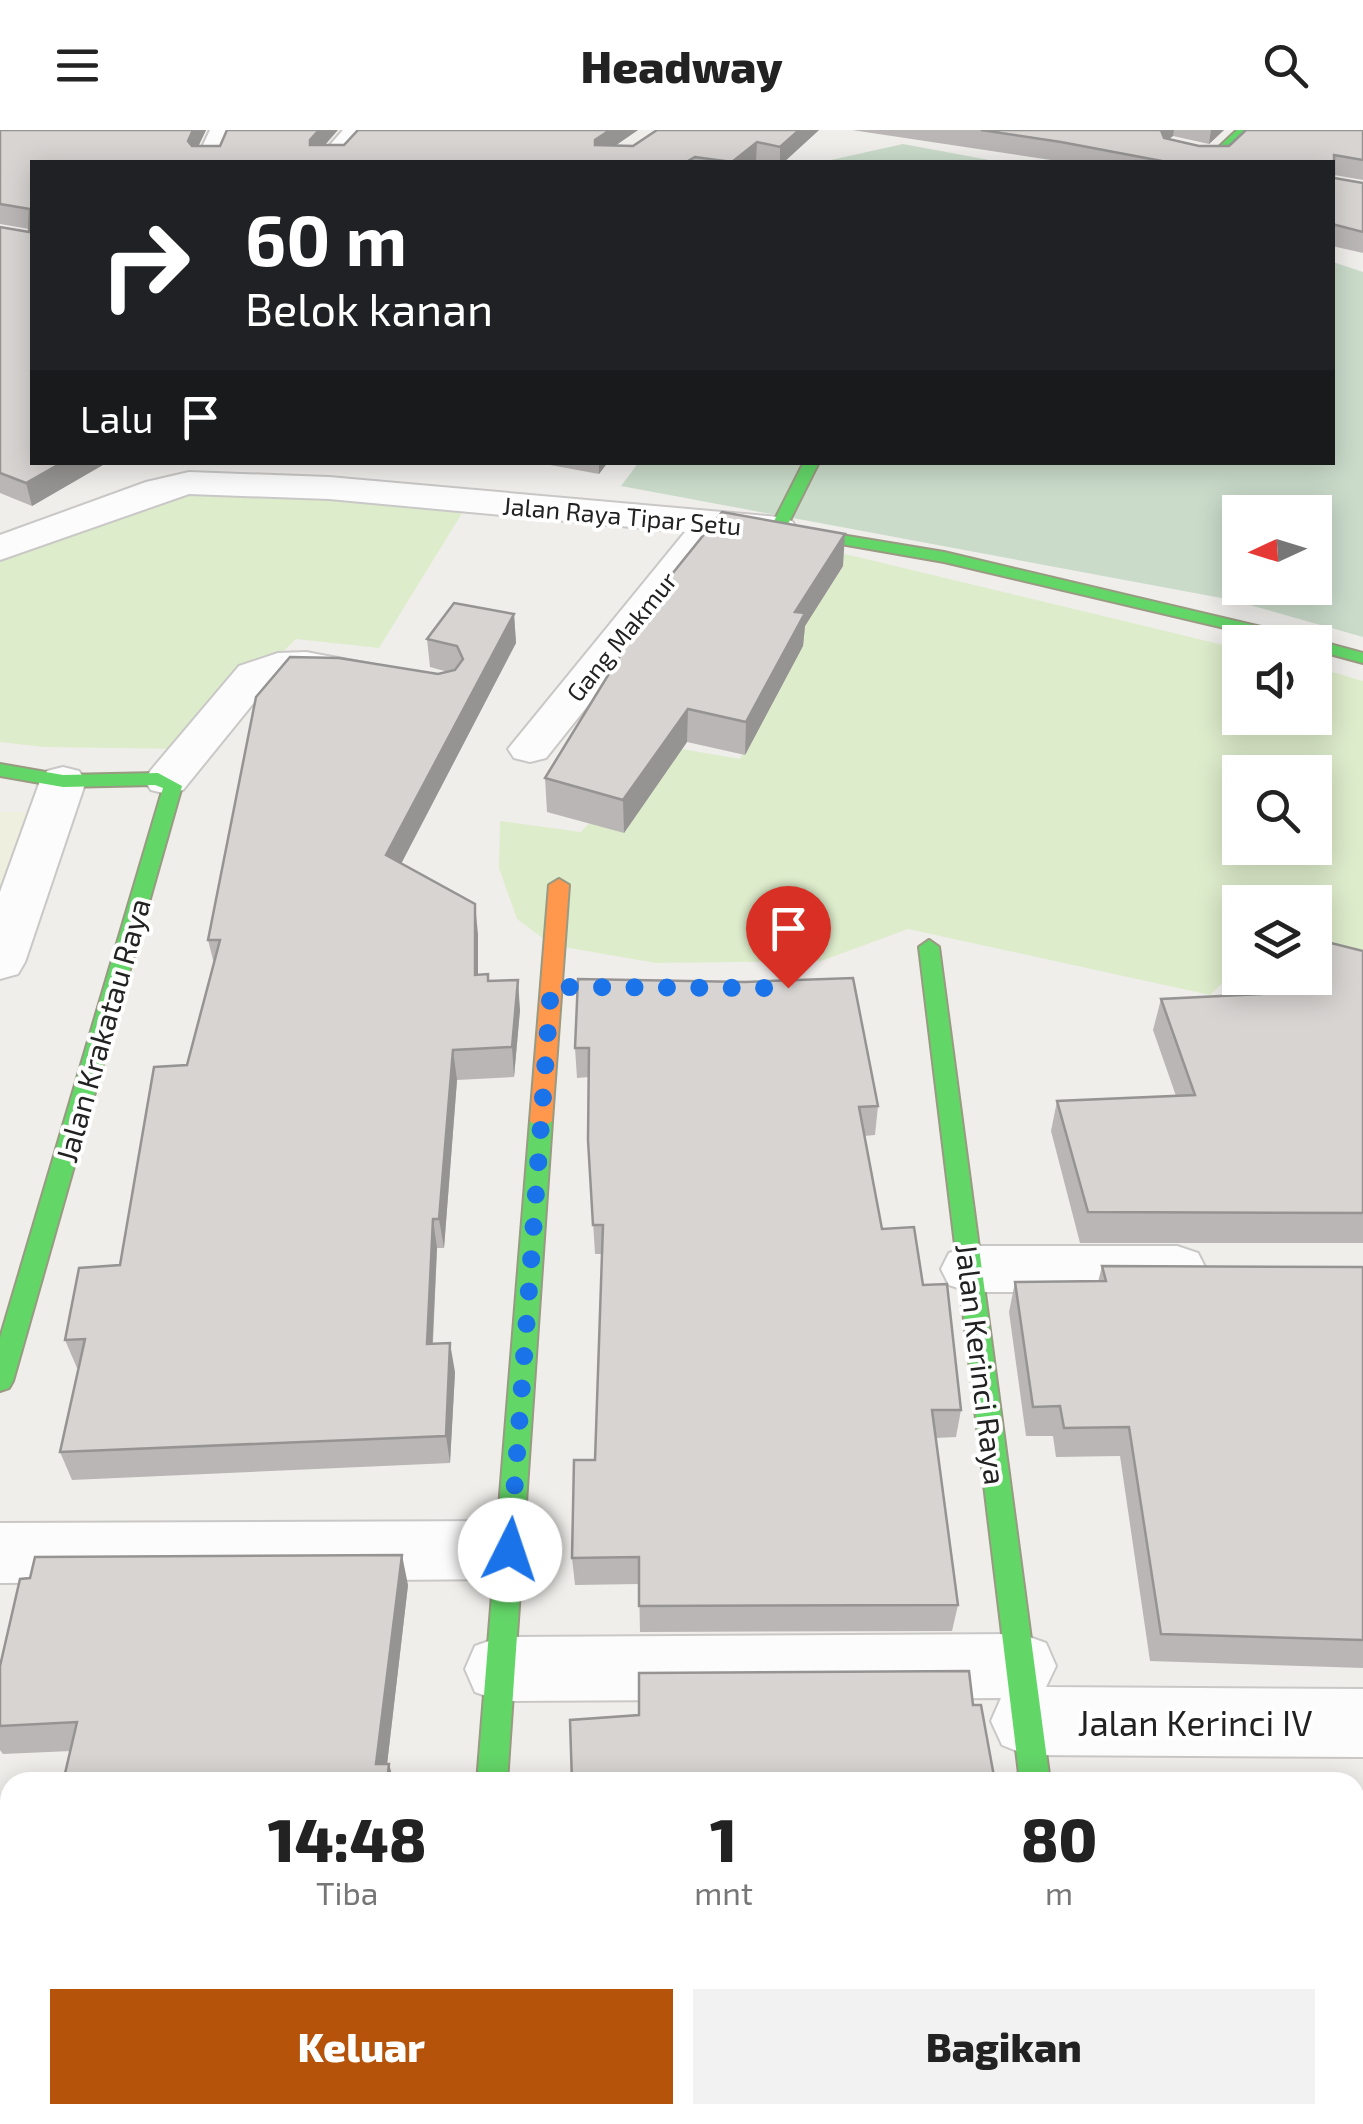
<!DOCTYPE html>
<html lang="id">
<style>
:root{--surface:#fff;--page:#f2f2f2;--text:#222;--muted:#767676;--accent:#b45309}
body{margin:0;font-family:"Exo 2",sans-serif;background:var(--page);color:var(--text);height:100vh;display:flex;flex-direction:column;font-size:38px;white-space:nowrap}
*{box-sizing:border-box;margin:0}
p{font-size:32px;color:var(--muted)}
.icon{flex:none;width:55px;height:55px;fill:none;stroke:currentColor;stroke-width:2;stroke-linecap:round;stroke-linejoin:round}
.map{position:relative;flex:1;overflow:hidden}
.details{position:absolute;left:0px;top:1642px;width:1365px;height:352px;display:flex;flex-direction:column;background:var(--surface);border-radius:30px 30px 0 0;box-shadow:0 5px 25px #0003}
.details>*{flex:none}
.banner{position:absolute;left:30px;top:30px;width:1305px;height:305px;border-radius:0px;box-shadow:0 5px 25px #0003;background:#202124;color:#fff;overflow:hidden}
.needle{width:65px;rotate:266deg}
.controls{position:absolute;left:1222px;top:365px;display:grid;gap:20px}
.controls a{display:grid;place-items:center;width:110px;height:110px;border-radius:0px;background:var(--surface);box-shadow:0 5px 25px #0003;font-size:50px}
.pin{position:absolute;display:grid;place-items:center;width:85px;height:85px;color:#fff;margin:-102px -42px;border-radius:50% 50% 50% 0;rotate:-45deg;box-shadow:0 0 10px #0007}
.pin .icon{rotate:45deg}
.me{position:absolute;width:110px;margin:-55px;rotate:4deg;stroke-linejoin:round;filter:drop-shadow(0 0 8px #0008)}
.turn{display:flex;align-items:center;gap:35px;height:210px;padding:0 50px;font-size:45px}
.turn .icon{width:130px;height:130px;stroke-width:2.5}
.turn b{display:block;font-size:70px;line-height:85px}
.then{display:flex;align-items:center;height:95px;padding:0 50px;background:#0003;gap:20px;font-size:38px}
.eta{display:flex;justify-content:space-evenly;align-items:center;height:170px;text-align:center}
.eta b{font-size:60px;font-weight:800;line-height:70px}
.action{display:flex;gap:20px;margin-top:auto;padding:20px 50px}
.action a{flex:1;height:115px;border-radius:0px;background:var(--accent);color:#fff;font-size:40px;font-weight:800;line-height:115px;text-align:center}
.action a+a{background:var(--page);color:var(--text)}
header{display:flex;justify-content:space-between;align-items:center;height:130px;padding:0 50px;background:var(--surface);font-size:45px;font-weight:800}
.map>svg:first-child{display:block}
.farmland{fill:#efefdf}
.grass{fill:#ddeccb;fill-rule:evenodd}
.cemetery{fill:#cadbca;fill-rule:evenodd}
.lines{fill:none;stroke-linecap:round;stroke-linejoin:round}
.street-casing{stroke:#c9c8c7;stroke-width:4}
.fast-casing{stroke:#999a82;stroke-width:4}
.slow-casing{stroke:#999a82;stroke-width:4}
.street{fill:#fdfcfc;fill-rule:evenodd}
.fast{fill:#63d668;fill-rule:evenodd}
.slow{fill:#ff974d;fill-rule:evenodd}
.wall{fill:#b9b6b5}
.shaded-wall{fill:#969493}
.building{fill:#d7d4d2;stroke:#969493;stroke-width:2.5}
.route{stroke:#1a73e8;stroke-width:18;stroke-dasharray:0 32.4}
.labels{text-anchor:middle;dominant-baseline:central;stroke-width:8;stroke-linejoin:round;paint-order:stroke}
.far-street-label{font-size:25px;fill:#222;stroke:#fff}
.street-label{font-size:30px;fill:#222;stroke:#fff}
.near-street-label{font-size:35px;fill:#222;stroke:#fff}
</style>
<header><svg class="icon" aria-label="menu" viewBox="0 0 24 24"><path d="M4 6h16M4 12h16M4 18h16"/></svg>Headway<svg class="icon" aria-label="search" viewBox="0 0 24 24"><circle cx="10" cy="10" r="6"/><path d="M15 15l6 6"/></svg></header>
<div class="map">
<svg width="1363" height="1994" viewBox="0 0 1363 1994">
<rect width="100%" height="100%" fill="#f0eeeb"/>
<polygon class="farmland" points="0,682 35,682 0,772"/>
<g class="grass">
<polygon points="237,358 464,380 379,518 296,509 182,619 45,617 0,612 0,417 97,381"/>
<path d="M 841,423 L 1240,519 L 1240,588 L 1315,588 L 1315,537 L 1363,551 L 1363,822 L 1315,818 L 1315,772 L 1240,772 L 1240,836 L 1210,865 L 908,799 L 821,831 L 656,833 L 552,815 L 517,789 L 499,738 L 500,691 L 581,702 L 659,615 L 740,629 L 797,495 ZM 1240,642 L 1315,642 L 1315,718 L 1240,718 Z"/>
</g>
<g class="cemetery">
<polygon points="903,14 1000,32 822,32"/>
<path d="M 1333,132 L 1363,142 L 1363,507 L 1232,470 L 621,356 L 639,332 L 1332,332 ZM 1240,382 L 1315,382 L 1315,458 L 1240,458 Z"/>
</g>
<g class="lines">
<defs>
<g id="street">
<polygon points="210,0 238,0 223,32 195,32"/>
<polygon points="343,0 372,0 344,32 315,32"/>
<polygon points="189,342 329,347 778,387 792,391 797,399 792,407 778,411 723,406 546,628 530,632 514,628 508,619 685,402 329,369 189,364 0,430 0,405 146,352"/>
<path d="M 306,522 L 375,535 L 381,544 L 375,553 C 340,562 303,536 269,554 L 183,660 L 167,664 L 151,660 L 144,650 L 151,640 L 239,536 L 278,523 Z"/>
<polygon points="63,637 79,641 86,651 25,832 18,844 0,849 0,762 40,651 47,641"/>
<polygon points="970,1116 1177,1116 1198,1123 1206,1139 1198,1155 1177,1162 970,1162 949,1155 941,1139 949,1123"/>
<polygon points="509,1391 533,1399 542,1420 533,1441 509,1449 0,1453 0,1393"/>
<polygon points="1021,1504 1046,1513 1056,1536 1046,1557 1363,1559 1363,1627 1027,1625 1002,1615 991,1591 1001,1568 500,1571 475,1562 465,1539 475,1516 500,1507"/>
<polygon points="426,1985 508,1985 507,1994 425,1994"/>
<polygon points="1037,1985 1119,1985 1120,1994 1038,1994"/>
</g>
<g id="fast">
<polygon points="1237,0 1250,0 1215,32 1203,32"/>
<polygon points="804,332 819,332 787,396 944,422 1304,507 1363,523 1363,533 1315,520 1315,512 1284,512 944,432 772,402 770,399"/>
<polygon points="0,634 63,645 158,643 182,656 13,1251 9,1258 0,1261 0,1208 163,658 155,655 63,657 0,646"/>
<polygon points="929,810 939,817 1050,1652 1020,1652 919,817"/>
<polygon points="541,983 552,991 507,1652 477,1652 530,991"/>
</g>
<polygon id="slow" points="559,749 569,755 552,991 541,999 530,991 549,755"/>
</defs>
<use href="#street" class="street-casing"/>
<use href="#fast" class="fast-casing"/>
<use href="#slow" class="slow-casing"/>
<use href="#street" class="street"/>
<use href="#fast" class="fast"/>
<use href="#slow" class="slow"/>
</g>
<g class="wall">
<polygon points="0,0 206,0 198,16 344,15 358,0 638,0 616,15 633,16 657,0 819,0 784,32 32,32 32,332 108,332 32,376 0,363 0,97 29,102 29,99 0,94"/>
<polygon points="852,0 1224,0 1209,14 1173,6 1169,9 1199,16 1229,16 1363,0 1363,50 1334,45 1334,48 1363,53 1363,123 1332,116 1332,32 1064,32"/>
<polygon points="534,332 608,332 599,344"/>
<polygon points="843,436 805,496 803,516 745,625 687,612 624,703 547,682 545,648"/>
<polygon points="514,484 516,513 401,734 478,804 478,845 488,851 520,880 514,947 457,950 444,1118 437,1118 433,1214 455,1242 450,1333 72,1350 60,1322 79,1238 77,1238 65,1210 120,1135 187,935 214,834 208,810 438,544 448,542 430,537 427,509"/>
<polygon points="1363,821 1363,1113 1080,1113 1051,1001 1057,971 1176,966 1153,900 1161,869 1261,864"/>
<polygon points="578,849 878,976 875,1005 864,1006 882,1099 923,1155 961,1280 956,1307 936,1308 958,1475 952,1501 640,1502 639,1454 575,1455 572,1428 595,1330 602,1124 595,1124 588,1010 589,947 577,948 575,918"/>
<polygon points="1102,1136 1363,1137 1363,1538 1150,1531 1120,1326 1056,1327 1053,1306 1026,1306 1009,1182 1015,1152 1098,1152"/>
<polygon points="408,1455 387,1634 71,1621 3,1624 0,1620 0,1536"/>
<polygon points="1355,1830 1360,1850 1363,1850 1363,1985 1264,1985 1355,1985"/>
</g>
<g class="shaded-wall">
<polygon points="193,0 206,0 192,30 188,11"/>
<polygon points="319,0 338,0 312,30 310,10"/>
<polygon points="610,0 638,0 596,29 595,10"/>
<polygon points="799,0 819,0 784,32 780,32 780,17"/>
<polygon points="1160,0 1174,0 1173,6 1157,17"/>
<polygon points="1211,0 1224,0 1209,14"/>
<polygon points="757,12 756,32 732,32"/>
<polygon points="63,332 108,332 32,376 26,353"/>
<polygon points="599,332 608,332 599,344"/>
<polygon points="845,404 843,436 805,496 803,516 745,625 746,592 795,482"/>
<polygon points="514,484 516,513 390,755 386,725"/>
<polygon points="688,579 687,612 624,703 623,670"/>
<polygon points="475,774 478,804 478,874 475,845"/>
<polygon points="518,850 520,880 514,947 512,917"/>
<polygon points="453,920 457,950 444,1118 439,1089"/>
<polygon points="433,1089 437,1118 431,1243 427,1214"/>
<polygon points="450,1213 455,1242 450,1333 446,1306"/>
<polygon points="402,1425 408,1455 385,1652 376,1634"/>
<polygon points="389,1634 394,1652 387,1652"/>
<polygon points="369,1985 380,1985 379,1994 368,1994"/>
</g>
<g class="building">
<polygon points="0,0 193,0 188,11 192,16 220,16 227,0 319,0 310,10 310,15 344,15 358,0 610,0 595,10 595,15 633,16 657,0 799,0 780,17 757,12 732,32 695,27 686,32 32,32 32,332 63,332 26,353 0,343 0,97 29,102 30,79 0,74"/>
<polygon points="981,0 1161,0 1164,8 1199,16 1229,16 1246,0 1363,0 1363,30 1334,25 1334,48 1363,53 1363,102 1332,94 1332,32 1167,32 1061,12"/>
<polygon points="722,382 845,404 795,482 805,483 746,592 688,579 623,670 545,648 664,454"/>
<polygon points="454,473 514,484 386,725 475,774 475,845 488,844 488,851 518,850 512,917 453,920 439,1089 433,1089 427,1214 450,1213 446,1306 60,1322 85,1209 65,1210 79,1138 120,1135 154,937 187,935 220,810 208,810 256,567 290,527 339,528 438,544 455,540 463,529 457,516 427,509"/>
<polygon points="1315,809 1363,821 1363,1083 1088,1082 1057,971 1195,965 1161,869 1261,864 1267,848 1315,848"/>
<polygon points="853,848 878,976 859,977 882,1099 914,1097 923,1155 947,1154 961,1280 932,1280 958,1475 639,1476 639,1427 572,1428 574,1330 595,1330 603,1095 593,1095 588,1010 589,918 575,918 578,849 745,852"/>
<polygon points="1102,1136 1363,1137 1363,1510 1161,1504 1129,1297 1064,1298 1060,1276 1033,1277 1015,1152 1106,1151"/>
<polygon points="402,1425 376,1634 389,1634 387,1652 63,1652 77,1592 0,1596 0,1536 20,1449 30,1448 35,1427"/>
<polygon points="969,1541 973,1575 981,1575 995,1652 572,1652 570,1590 639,1585 639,1543"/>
<polygon points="0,1825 10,1826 10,1985 369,1985 368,1994 0,1994"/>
<polygon points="1355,1830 1360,1850 1363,1850 1363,1968 1355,1968"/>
<polygon points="531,1985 1050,1985 1052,1994 531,1994"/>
</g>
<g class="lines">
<polyline class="route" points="510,1420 551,857 788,858"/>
</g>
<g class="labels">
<g class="far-street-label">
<text transform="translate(622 385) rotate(5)">Jalan Raya Tipar Setu</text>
<text transform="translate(621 506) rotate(-51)">Gang Makmur</text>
</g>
<g class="street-label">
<text transform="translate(102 900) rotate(-74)">Jalan Krakatau Raya</text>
<text transform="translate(982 1234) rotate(83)">Jalan Kerinci Raya</text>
</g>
<g class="near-street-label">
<text x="1195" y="1592">Jalan Kerinci IV</text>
</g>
</g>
</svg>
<div class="controls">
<a><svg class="needle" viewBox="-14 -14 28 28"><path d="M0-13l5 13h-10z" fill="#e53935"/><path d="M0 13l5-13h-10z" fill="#767676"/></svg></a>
<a><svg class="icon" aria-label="sound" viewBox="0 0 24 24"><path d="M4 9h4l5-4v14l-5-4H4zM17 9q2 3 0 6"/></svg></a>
<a><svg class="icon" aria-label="search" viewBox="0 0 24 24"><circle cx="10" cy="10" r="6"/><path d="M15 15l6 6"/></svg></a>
<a><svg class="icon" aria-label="layers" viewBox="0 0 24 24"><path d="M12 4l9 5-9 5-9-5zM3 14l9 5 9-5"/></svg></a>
</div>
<div class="pin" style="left:788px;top:858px;background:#d93025"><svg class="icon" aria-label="arrive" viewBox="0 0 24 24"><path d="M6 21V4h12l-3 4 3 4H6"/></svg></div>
<svg class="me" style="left:510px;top:1420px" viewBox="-20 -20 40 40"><circle r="19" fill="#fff"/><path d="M0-13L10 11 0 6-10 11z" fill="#1a73e8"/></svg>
<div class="banner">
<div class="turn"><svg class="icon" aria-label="right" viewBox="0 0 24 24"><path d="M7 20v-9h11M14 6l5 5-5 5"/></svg><div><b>60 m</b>Belok kanan</div></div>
<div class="then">Lalu<svg class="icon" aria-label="arrive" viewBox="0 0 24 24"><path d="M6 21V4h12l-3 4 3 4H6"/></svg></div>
</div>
<section class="details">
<div class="eta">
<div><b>14:48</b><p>Tiba</p></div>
<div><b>1</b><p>mnt</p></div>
<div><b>80</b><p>m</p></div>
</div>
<div class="action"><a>Keluar</a><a>Bagikan</a></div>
</section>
</div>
